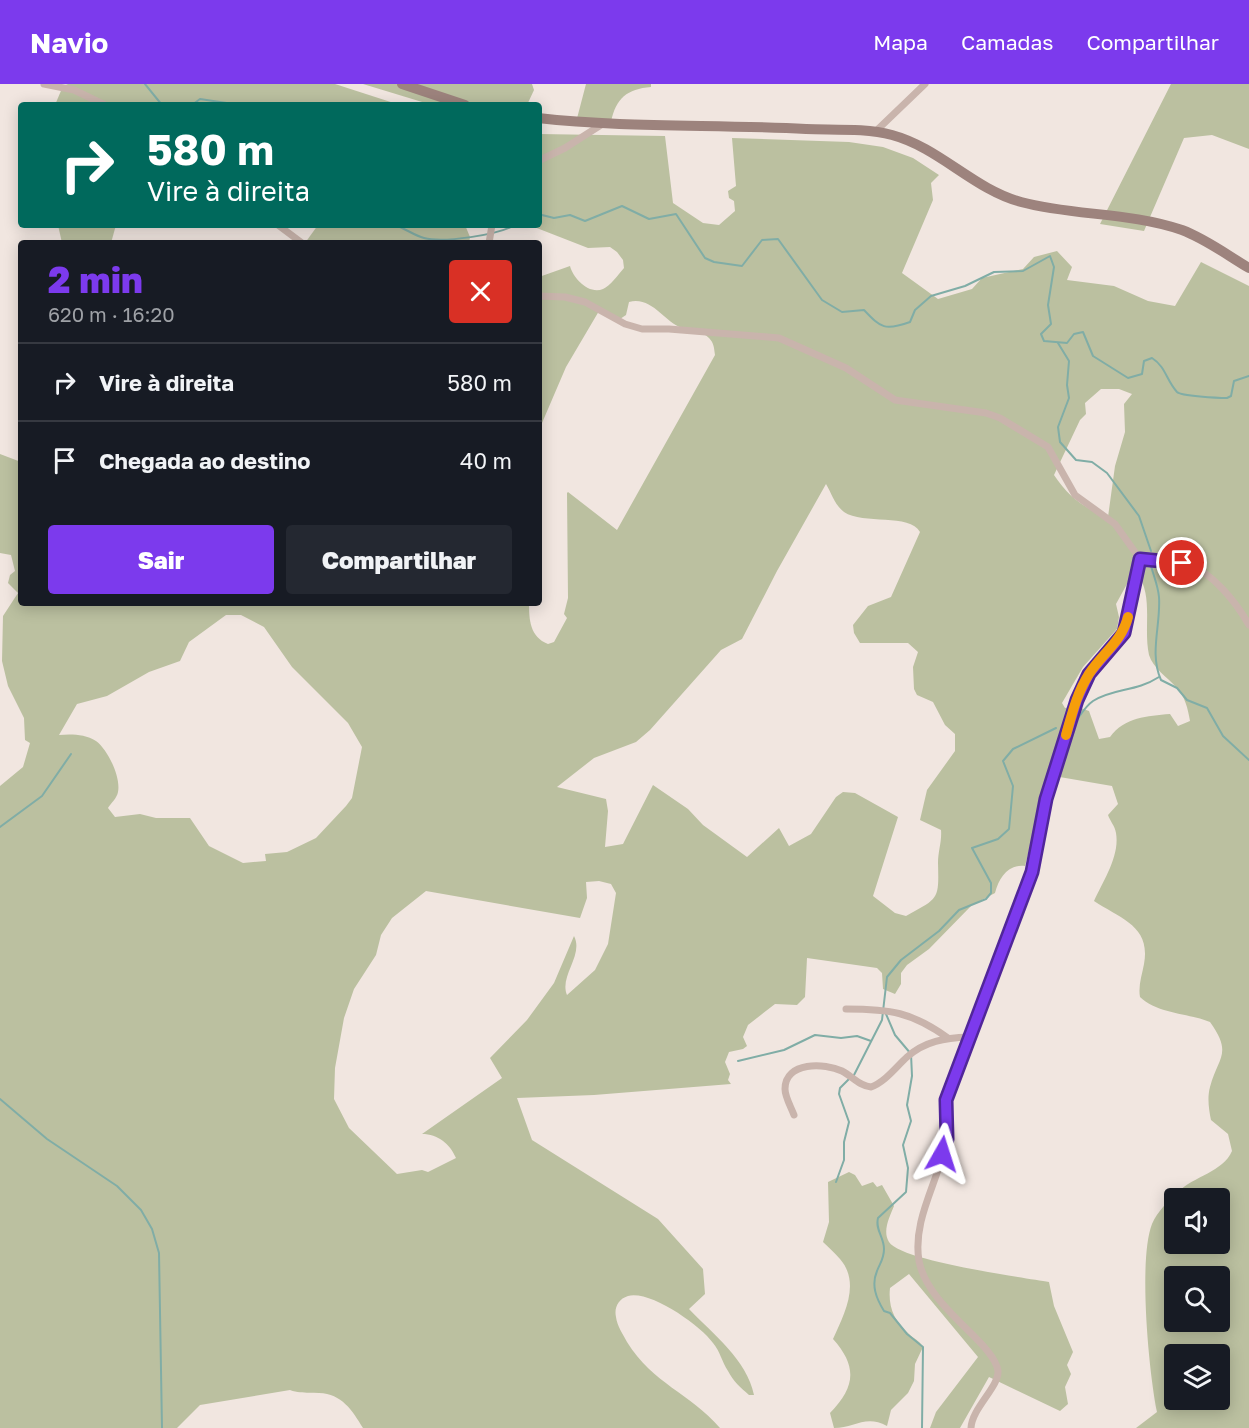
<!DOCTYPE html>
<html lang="pt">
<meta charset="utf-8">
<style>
:root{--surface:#171b24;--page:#242831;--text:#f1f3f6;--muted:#9ea1a6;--line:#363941;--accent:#7c3aed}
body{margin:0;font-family:"Golos Text",sans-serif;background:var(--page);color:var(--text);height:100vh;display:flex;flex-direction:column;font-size:22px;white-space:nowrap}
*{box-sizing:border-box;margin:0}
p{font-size:20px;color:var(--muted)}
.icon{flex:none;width:33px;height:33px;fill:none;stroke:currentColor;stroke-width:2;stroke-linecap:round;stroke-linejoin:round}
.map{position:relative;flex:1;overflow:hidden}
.side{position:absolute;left:18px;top:156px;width:524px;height:366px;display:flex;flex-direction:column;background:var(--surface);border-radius:6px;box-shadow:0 3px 15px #0003}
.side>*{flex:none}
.banner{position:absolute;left:18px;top:18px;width:524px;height:126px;border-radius:6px;box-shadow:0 3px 15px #0003;background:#00695c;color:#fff;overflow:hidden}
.buttons{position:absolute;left:1164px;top:1104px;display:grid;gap:12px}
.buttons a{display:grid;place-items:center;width:66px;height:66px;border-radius:6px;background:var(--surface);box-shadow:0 3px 15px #0003;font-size:30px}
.pin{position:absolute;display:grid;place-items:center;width:51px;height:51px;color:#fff;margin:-26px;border:3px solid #fff;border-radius:50%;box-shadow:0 2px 6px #0007}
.me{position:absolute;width:66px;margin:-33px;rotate:6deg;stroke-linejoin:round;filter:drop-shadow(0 0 4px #0008)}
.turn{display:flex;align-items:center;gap:21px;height:126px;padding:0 30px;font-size:27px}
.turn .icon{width:78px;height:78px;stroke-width:2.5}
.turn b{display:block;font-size:42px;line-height:51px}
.round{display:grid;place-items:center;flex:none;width:63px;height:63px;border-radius:6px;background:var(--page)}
.summary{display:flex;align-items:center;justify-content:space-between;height:102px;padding:0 30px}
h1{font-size:36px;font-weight:800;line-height:45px;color:var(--accent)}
.primary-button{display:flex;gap:12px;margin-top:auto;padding:12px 30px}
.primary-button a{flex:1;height:69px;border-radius:6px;background:var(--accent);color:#fff;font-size:24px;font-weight:800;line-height:69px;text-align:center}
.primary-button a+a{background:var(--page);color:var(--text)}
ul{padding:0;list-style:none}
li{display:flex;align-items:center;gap:18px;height:78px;padding:0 30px;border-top:2px solid var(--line)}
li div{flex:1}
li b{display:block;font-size:22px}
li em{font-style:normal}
header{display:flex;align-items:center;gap:36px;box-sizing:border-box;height:84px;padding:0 30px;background:var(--accent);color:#fff}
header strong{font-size:28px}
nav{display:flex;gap:33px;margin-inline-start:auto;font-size:21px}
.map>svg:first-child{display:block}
.green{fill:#bbc0a0;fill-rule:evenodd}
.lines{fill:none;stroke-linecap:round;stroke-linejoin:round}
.stream{stroke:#80ada6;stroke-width:2}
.street{stroke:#c9b4ac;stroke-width:7}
.secondary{stroke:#9d837d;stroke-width:10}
.route-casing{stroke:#51269a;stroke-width:15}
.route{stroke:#7c3aed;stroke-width:10}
.slow{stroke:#f59e0b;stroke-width:10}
</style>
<header>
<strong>Navio</strong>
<nav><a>Mapa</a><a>Camadas</a><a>Compartilhar</a></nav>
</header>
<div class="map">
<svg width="1249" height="1344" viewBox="0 0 1249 1344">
<rect width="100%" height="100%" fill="#f1e6e0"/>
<g class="green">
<polygon points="68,0 335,0 400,21 55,21 63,2"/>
<polygon points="363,0 532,0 534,6 527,21 432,21"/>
<path d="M 586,0 L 651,0 L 651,3 C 627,5 616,14 611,38 L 575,42 Z"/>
<polygon points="1171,0 1249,0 1249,65 1212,51 1184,54 1144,147 1100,140"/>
<path d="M 539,50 L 665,52 L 673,119 L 703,139 L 719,141 L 735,127 L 734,117 L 729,114 L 728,107 L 736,102 L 732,54 L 849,58 L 883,63 L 913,74 L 939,91 L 931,99 L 933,116 L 902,189 L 938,215 L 972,205 L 982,194 L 1023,185 L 1034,173 L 1057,167 L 1072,183 L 1067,196 L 1114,202 L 1148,217 L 1175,222 L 1201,178 L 1249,202 L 1249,1344 L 1136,1344 L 1157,1328 C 1149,1289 1138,1176 1152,1140 C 1157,1128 1169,1116 1178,1108 C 1194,1092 1223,1088 1232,1067 L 1228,1050 L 1211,1036 C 1209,1026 1207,1014 1210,1003 C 1218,973 1233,970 1210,938 C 1188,929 1158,930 1140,913 C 1138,902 1142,891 1144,880 C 1151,842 1121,835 1094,817 C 1103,797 1120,772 1116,749 C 1115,742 1110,737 1108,731 L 1118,720 L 1112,702 L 1048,691 L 1025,782 C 1008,780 999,794 995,809 L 972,821 L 929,865 L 907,881 L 901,889 L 901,900 L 895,910 L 883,905 L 882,889 L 877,884 L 807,874 L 805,913 L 797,921 L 775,920 L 748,941 L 743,953 L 747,962 L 743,965 L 729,968 L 725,978 L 730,990 L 728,996 L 731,1000 L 594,1011 L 517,1014 L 532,1056 L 658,1135 L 703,1185 L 705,1210 L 689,1225 C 713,1250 747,1276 754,1311 L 749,1311 C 741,1304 733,1297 728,1287 C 722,1278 720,1267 713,1259 C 700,1241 650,1206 628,1212 C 618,1215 614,1224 616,1233 C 617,1242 623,1250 627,1258 C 653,1300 690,1309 720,1344 L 363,1344 C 352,1326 342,1310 319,1309 C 308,1308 301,1310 290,1306 L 200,1321 L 177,1344 L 0,1344 L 0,702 L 23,683 L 30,659 L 25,656 L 24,634 L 8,602 L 2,577 L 3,532 L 18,509 L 8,499 L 10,491 L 15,487 L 11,471 L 0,469 L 0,370 L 21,378 L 21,519 L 529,519 C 529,536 530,553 548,560 L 554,558 L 567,534 L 564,530 L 568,514 L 567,409 L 568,408 L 617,446 L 715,271 C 714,264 714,259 709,254 C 703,247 690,247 682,244 C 664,238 652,212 629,218 L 626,231 L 620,235 L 599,227 L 566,283 L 539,346 L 539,193 L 570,182 C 573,194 589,211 603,205 C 610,202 618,191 624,184 L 623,176 L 617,168 L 610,163 L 588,164 L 529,141 L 538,141 ZM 1101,305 L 1119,305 L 1132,310 L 1124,320 L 1125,348 L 1115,382 L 1108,433 C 1083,424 1068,412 1054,391 L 1080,336 L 1086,330 L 1085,319 ZM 826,400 C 832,410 834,420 844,428 C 863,441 910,429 920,448 L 891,513 L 868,522 L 853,541 L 854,549 L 860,559 L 908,559 L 918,568 L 913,583 L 914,605 L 917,611 L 933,618 L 945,641 L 955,650 L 955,667 L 927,706 L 920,736 L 941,746 C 942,757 938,767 938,779 C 939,816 939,814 906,832 L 895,829 L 873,812 L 898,733 L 855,709 L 843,708 L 836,713 L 811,750 L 789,762 L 779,744 L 747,773 L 703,741 L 688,725 L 653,701 L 623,760 L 605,763 L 608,727 L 606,715 L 557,703 L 594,674 L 636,658 L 650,646 L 721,566 L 742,555 L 777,487 ZM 1133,489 L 1137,489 C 1154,512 1143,544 1149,571 C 1153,584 1167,593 1176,603 C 1185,612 1188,625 1190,637 L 1178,642 L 1170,630 C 1147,632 1125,633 1110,653 L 1099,655 L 1089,627 L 1075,622 L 1065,624 L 1062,619 L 1083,583 L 1117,545 L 1119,533 L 1116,520 ZM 226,531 L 241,531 L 264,543 L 292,583 L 348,639 L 362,663 L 352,714 L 346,722 L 316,754 L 287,768 L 265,770 L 266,777 L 243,779 L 209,762 L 190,734 L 156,734 L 140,730 L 115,733 L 108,724 C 111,719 117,714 118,708 C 121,693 108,666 96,657 C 85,650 71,650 59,651 L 77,620 L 107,612 L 149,588 L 180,577 L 189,558 ZM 599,797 L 611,800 L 616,809 L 608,860 L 595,886 L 567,911 C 559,892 584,871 574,852 L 554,899 L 527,936 L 490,974 L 502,994 L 422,1050 C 438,1050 450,1060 456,1074 L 428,1088 L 422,1086 L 397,1090 L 349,1044 L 334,1015 L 335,984 L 344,934 L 354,905 L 376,871 L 381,851 L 392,834 L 426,807 L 580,834 L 587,814 L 586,798 ZM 1174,1114 L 1220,1114 L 1220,1160 L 1174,1160 ZM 1174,1192 L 1220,1192 L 1220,1238 L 1174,1238 ZM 1174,1270 L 1220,1270 L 1220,1316 L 1174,1316 Z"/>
<polygon points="58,141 116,141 111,159 62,159"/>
<polygon points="318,141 465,141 470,153 469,159 305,159"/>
<path d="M 849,1088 L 855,1091 L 862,1102 L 873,1098 L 877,1103 L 882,1101 L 894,1122 C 890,1132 882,1147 889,1158 C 901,1177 1021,1193 1049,1198 L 1054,1222 L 1073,1268 L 1067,1281 L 1071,1290 L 1065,1303 L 1068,1320 L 1060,1327 L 989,1293 L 960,1344 L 930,1344 L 936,1328 L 978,1273 L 909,1190 L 890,1204 C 888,1222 894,1238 909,1250 C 914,1255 919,1256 923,1263 L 915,1280 L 914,1297 L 908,1309 L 891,1326 L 887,1342 C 866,1330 854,1344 834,1344 L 830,1329 C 855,1303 858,1283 833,1255 C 844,1231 861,1199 840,1175 C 835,1169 829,1164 823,1158 L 829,1138 L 828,1098 Z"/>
</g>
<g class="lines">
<g class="stream">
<polyline points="145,0 162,21"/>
<polyline points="192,21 200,15 240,21"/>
<path d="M 538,130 L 554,134 L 570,131 L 585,137 L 622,122 L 649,135 L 676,130 L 705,174 L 714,178 L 742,182 L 762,156 L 778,155 L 822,216 L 842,228 L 864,226 C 881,244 885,247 910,238 L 915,226 L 931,212 L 965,202 L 994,188 L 1023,187 L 1050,172 L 1054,183 L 1048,221 L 1051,240 L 1041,250 L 1044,257 L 1067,259 L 1074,250 L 1083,248 L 1093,272 L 1128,294 L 1142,290 L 1144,277 L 1152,274 C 1166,283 1166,296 1177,308 C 1181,312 1218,314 1227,314 L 1231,312 L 1234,297 L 1249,292"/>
<path d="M 394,141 C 405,144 413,151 424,154 C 444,159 498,151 515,141"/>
<polyline points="1058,259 1069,277 1067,301 1069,314 1058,343 1060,358 1076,376 1092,378 1107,389 1139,432 1151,467"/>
<path d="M 1151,482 C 1154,493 1158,502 1159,513 C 1161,541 1149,569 1161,596 L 1177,604 L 1187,616 L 1207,624 L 1223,652 L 1249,676"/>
<path d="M 1071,642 C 1080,634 1083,624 1093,617 C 1113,604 1136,608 1159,593"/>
<polyline points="0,743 42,712 71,670"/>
<path d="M 886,930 L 895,951 L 911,970 L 912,992 L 907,1021 L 911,1037 L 903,1061 L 908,1084 L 906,1108 L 878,1134 C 875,1146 884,1153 884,1165 C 884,1175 880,1179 877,1187 C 871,1201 876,1214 884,1227 L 890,1229 L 907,1250 L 923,1263 L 922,1344"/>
<polyline points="738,977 784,966 815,951 841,954 857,952 871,957"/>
<polyline points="854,991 882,936 887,893 901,876 939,847 959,826 986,815 991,809 991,799 972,764 998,755 1009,745 1013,702 1003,677 1013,665 1056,644"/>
<polyline points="0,1015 47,1055 117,1102 141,1126 152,1145 159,1169 162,1344"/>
<polyline points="836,1098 844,1076 844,1058 849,1038 839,1010 840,1004 849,995"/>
</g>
<g class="street">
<polyline points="44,0 74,6 105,21"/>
<polyline points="875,48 925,0"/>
<polyline points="538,77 565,64 604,39"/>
<polyline points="278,141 302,159"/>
<polyline points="489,159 492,141"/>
<path d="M 538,212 L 565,213 L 585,218 L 625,240 L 642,245 L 669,245 L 779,254 L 846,284 L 895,316 L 986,329 L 1000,334 L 1048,363 L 1075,411 L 1115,440 L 1140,475 L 1124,549 L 1089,590 L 1076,616 L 1046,715 L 1032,788 L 946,1016 C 944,1030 949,1044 946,1057 C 939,1097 912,1135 919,1177 C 928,1224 994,1258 998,1287 C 999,1303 972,1324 971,1344"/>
<path d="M 1140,475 C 1155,477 1172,475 1187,480 C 1212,488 1236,518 1249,541"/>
<path d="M 846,925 C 890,925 912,928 948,954"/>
<path d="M 794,1031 C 791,1023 785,1013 785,1005 C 785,977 825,979 842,987 C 852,992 859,1002 871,1003 C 885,998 896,983 907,973 C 925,957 945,954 969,953"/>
</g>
<g class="secondary">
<polyline points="402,0 465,21"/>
<path d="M 538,34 C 627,44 717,40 806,45 C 834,46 866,44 892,51 C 940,64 973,105 1021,118 C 1073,132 1130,128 1182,146 C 1206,155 1227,171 1249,184"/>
</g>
</g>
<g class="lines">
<defs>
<polyline id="route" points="942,1070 947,1055 946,1016 1032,788 1046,715 1077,616 1089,590 1124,549 1140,475 1182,479"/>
</defs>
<use href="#route" class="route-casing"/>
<use href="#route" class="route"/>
<path class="slow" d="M 1066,651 C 1072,630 1077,609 1089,590 C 1102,570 1122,557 1128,533"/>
</g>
</svg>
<div class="buttons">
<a><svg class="icon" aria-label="sound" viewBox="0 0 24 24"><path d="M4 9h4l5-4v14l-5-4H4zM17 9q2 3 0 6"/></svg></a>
<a><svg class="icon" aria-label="search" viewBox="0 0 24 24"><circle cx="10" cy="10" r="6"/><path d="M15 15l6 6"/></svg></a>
<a><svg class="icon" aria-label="layers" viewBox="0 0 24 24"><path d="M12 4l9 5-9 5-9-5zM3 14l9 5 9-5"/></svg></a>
</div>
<div class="pin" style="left:1182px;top:479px;background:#d93025"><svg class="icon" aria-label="arrive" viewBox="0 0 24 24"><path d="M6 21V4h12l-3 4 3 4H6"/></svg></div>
<svg class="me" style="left:942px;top:1070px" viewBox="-20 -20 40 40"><path d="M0-17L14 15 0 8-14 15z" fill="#7c3aed" stroke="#fff" stroke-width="4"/></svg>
<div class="banner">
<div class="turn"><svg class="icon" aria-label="right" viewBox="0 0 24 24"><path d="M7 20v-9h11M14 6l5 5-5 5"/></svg><div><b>580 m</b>Vire à direita</div></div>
</div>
<section class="side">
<div class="summary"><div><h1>2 min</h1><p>620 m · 16:20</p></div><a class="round" style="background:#d93025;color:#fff"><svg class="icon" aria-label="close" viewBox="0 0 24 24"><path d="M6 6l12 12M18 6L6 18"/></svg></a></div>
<ul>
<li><svg class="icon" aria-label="right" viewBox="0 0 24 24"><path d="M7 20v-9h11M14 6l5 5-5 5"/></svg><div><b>Vire à direita</b></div><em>580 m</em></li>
<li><svg class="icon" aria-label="arrive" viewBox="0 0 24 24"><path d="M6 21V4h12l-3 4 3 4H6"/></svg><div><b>Chegada ao destino</b></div><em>40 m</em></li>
</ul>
<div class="primary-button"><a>Sair</a><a>Compartilhar</a></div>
</section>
</div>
